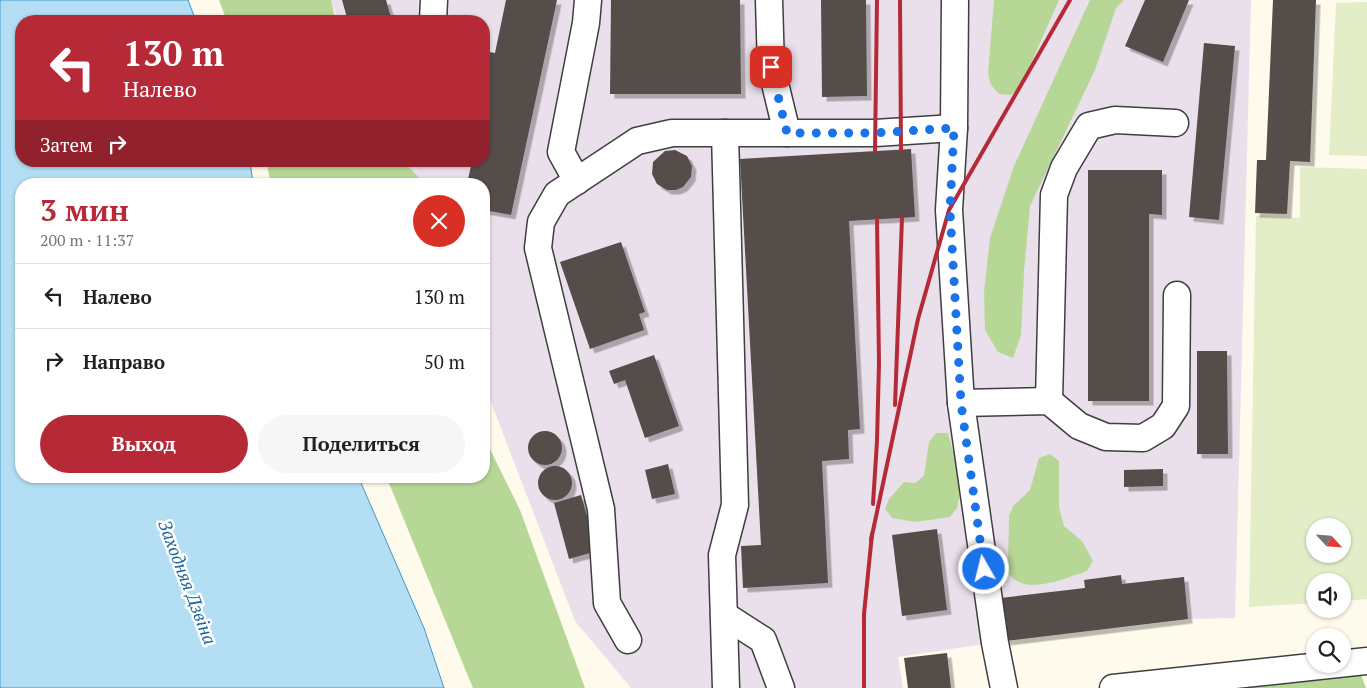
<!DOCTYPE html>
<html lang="ru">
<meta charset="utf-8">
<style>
:root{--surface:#fff;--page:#f6f6f6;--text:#202124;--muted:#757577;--line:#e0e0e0;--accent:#b62a37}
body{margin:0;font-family:"PT Serif",serif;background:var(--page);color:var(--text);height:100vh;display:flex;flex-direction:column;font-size:19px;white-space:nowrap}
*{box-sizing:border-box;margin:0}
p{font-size:16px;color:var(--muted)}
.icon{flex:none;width:28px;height:28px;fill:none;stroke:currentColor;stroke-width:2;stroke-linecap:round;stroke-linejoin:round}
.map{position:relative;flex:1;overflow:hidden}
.sheet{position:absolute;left:15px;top:178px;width:475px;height:305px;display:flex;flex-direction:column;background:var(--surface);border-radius:20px;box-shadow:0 1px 4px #0004}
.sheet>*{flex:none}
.top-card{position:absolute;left:15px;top:15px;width:475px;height:152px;border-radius:20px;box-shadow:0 1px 4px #0004;background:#b62a37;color:#fff;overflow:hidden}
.needle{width:32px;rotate:116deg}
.buttons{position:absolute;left:1306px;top:518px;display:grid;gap:10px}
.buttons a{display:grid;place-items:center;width:45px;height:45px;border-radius:50%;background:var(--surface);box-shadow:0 1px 4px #0004;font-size:25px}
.pin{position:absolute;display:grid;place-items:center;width:42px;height:42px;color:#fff;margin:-21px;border-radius:10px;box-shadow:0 2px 8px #0006}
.me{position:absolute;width:55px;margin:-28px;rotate:352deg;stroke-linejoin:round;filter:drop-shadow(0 0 4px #0008)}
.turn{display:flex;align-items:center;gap:18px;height:105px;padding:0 25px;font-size:22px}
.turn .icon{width:65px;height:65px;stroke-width:2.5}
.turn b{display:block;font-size:35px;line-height:42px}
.then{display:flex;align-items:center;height:48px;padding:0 25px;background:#0003;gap:10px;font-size:19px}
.round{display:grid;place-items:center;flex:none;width:52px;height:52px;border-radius:26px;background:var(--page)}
.headline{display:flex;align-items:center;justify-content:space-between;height:85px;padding:0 25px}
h1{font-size:30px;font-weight:800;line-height:38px;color:var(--accent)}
.primary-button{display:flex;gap:10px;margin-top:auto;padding:10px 25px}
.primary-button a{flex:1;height:58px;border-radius:30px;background:var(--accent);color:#fff;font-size:20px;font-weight:800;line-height:58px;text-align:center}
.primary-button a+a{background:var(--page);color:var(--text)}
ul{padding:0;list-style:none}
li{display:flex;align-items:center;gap:15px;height:65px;padding:0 25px;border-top:1px solid var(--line)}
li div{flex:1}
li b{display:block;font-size:19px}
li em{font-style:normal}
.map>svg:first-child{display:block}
.industrial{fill:#e9e0eb}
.forest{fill:#b7d797}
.pitch{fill:#e3eec9;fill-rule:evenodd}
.water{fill:#b3def3;stroke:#3d97c7}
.building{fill:#544d49;filter:url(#shadow)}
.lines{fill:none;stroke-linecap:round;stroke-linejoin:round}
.minor-casing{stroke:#3f3f3f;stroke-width:29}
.minor{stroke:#fff;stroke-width:26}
.rail{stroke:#b62a37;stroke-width:4}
.route{stroke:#1a73e8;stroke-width:9;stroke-dasharray:0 16.2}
.labels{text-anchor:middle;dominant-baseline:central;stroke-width:5;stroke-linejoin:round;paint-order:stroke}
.water-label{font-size:18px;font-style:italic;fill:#1b6798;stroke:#fff}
</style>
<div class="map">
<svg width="1367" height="688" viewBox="0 0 1367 688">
<defs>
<filter id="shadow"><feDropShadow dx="4.5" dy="4.5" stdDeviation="0" flood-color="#0004"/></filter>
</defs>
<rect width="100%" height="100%" fill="#fefaec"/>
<polygon class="industrial" points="330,0 1251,0 1235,618 1188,619 1005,641 898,657 903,688 631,688 575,621 484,384 484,184 406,184 397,161 484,161 484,21 339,21"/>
<g class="forest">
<polygon points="219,0 331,0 336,21 227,21"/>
<polygon points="994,0 1059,0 1020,88 1011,95 999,94 991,85 988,74"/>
<polygon points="1090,0 1124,0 1116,8 1095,70 1030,206 1024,272 1021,335 1013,358 998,352 985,330 984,292 990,238 1014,166"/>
<polygon points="266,161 403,161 425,184 271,184"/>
<polygon points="936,433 948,433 962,485 957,508 950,517 915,522 892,518 885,509 889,499 904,482 915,483 924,476 929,442"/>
<polygon points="484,437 520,510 585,688 473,688 386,476 484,476"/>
<path d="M 1050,454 L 1059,461 L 1059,507 L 1064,526 L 1082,541 L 1093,561 L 1087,571 C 1069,577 1035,592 1017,581 C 1014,580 1011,576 1008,573 L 1009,516 L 1013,506 L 1030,490 L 1039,458 Z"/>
<polygon points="1360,672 1366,688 1228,688"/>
</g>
<g class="pitch">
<polygon points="1367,2 1367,156 1329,155 1336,3"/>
<path d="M 1300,167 L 1367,169 L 1367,599 L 1343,601 L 1342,581 L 1315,581 L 1315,603 L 1249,607 L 1256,216 L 1300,218 ZM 1315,526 L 1342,526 L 1342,554 L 1315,554 Z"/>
</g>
<polygon class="water" points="0,0 188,0 196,21 21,21 21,161 250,161 253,184 21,184 21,476 358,476 424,628 444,688 0,688"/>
<g class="building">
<polygon points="342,0 386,0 392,21 348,21"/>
<polygon points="506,0 557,0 511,215 484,210 484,184 467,184 472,161 484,161 484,51 495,53"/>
<polygon points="611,0 740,0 741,94 610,94"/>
<polygon points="821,0 866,0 867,96 822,97"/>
<polygon points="1145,0 1189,0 1163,62 1125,46"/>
<polygon points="1273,0 1316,0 1310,162 1290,161 1287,214 1255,213 1257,160 1266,160"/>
<polygon points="1204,43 1235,46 1219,220 1189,217"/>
<polygon points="911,149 915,217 849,221 860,429 848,430 849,459 822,461 828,583 743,588 741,546 761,545 740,159"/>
<polygon points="675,150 687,156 692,166 691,177 683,187 676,190 667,190 657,184 652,174 653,162 665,151"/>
<polygon points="1088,170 1162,170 1162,215 1149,214 1149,401 1088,401"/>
<polygon points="621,242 645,312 639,314 644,330 590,349 560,262"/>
<polygon points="1197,351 1227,351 1228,454 1197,454"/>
<polygon points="654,355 679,426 645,438 625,380 614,384 609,371"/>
<circle cx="545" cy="448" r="17"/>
<polygon points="668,464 675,494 652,499 645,470"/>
<circle cx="555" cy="483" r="17"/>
<polygon points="1163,469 1163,486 1124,487 1124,470"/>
<polygon points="581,495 597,551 569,559 554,503"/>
<polygon points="937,529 947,610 902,616 892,535"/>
<polygon points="1121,575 1122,584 1184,577 1188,619 1005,641 1000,598 1085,588 1084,580"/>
<polygon points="947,653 951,688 908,688 904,658"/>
</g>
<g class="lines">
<defs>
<g id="minor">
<polyline points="769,0 771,67 787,133"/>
<polyline points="955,0 954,128 949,210 961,403 995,643 1004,688"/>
<polyline points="433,21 434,0"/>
<polyline points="725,133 735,505 722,555 726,688"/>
<polyline points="577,181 561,152 586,23 588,0"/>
<polyline points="1049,401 1054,195 1064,168 1089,126 1115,120 1175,123"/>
<polyline points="961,403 1049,401 1079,426 1106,437 1143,438 1163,426 1176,406 1177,295"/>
<polyline points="724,615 763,640 781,688"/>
<polyline points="628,640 607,603 601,509 538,248 541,222 557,194 637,141 672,133 875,133 954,128"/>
<polyline points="1113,688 1367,661"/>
</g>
</defs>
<use href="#minor" class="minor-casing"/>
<use href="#minor" class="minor"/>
<g class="rail">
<polyline points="900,0 901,150"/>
<polyline points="875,151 877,0"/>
<polyline points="895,405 902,218"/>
<polyline points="873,504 877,441 879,363 877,219"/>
<polyline points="871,540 918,319 949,210 1070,0"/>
<polyline points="864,688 864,614 872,534"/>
</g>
</g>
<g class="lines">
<polyline class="route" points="771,67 787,133 875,133 954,128 950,210 961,403 984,569"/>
</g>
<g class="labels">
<g class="water-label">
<text transform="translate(188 582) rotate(69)">Заходняя Дзвіна</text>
</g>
</g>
</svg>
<div class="buttons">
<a><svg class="needle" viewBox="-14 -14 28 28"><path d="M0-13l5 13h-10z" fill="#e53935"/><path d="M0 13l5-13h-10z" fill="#757577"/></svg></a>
<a><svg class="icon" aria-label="sound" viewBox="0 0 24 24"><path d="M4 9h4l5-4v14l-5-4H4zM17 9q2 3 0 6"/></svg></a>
<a><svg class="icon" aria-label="search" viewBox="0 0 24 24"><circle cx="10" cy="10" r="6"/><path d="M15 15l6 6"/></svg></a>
</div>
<div class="pin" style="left:771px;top:67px;background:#d93025"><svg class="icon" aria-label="arrive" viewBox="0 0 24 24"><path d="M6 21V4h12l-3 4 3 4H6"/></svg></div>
<svg class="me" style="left:984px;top:569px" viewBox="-20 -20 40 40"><circle r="17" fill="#1a73e8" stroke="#fff" stroke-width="3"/><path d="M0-11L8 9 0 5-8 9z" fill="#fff"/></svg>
<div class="top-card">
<div class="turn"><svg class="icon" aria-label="left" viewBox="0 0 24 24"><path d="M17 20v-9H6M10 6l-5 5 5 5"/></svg><div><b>130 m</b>Налево</div></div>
<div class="then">Затем<svg class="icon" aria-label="right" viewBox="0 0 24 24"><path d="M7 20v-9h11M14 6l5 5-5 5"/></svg></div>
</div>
<section class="sheet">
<div class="headline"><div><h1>3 мин</h1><p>200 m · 11:37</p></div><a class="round" style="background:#d93025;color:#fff"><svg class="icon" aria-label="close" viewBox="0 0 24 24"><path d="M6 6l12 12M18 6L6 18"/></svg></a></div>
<ul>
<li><svg class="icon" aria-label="left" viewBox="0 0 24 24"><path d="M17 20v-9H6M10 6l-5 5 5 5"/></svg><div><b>Налево</b></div><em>130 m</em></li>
<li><svg class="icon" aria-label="right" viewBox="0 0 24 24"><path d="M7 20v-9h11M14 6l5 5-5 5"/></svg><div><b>Направо</b></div><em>50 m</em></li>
</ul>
<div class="primary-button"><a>Выход</a><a>Поделиться</a></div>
</section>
</div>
